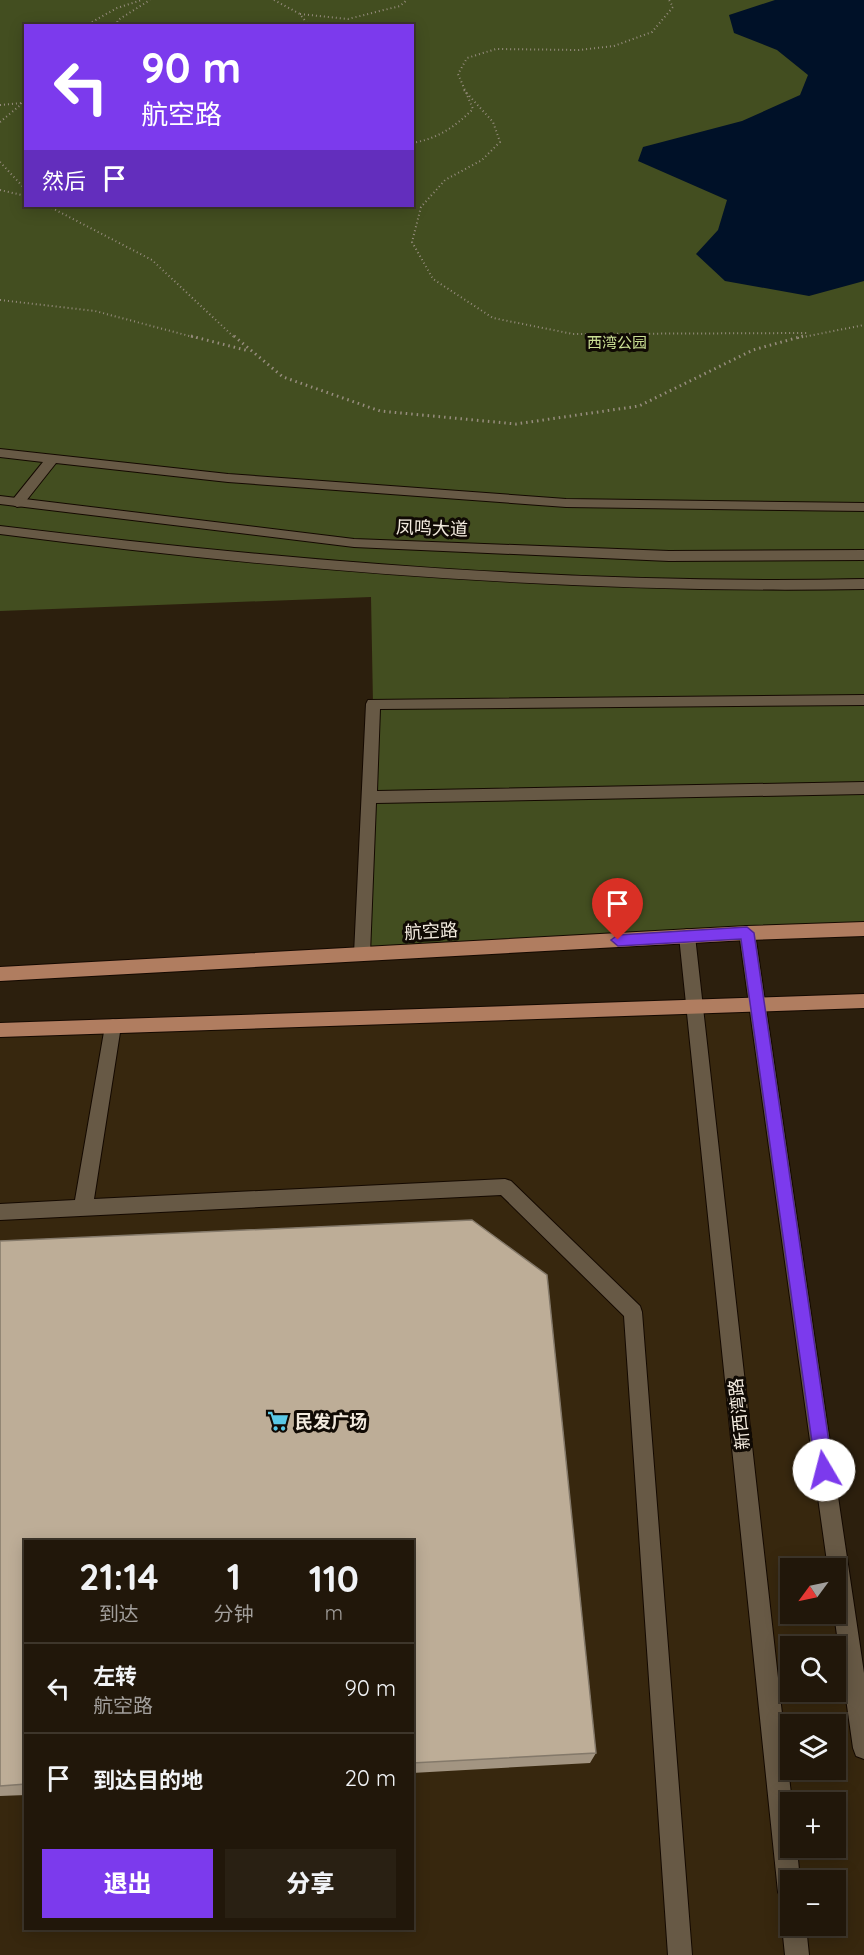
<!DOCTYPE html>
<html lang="zh">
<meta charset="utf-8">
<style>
:root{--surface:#21170a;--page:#292013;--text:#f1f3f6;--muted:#a29f9c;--line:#3e362b;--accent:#7c3aed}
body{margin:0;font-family:Quicksand,"Noto Sans SC",sans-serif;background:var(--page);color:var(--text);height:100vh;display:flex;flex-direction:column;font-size:22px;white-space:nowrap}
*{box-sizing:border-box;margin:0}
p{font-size:20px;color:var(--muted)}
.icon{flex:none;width:33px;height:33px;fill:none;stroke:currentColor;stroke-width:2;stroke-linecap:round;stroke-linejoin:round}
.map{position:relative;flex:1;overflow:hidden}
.sheet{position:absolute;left:24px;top:1540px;width:390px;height:390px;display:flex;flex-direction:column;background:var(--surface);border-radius:0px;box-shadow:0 3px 15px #0003,0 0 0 2px var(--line)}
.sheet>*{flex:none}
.guide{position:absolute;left:24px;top:24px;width:390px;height:183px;border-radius:0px;box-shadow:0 3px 15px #0003,0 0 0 2px var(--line);background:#7c3aed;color:#fff;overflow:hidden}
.needle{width:39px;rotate:237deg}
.controls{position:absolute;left:780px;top:1558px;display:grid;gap:12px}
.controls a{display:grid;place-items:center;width:66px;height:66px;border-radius:0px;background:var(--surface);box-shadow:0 3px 15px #0003,0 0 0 2px var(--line);font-size:30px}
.pin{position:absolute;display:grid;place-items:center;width:51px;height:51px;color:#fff;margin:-62px -26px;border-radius:50% 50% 50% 0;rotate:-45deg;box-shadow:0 0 6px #0007}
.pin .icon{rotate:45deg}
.me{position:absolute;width:66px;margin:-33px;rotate:352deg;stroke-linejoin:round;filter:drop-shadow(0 0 4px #0008)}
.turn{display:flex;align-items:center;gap:21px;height:126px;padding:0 18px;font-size:27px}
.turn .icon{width:78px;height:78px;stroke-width:2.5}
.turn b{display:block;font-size:42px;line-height:51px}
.then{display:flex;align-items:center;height:57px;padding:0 18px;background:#0003;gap:12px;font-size:22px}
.eta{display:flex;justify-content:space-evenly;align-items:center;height:102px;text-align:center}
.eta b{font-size:36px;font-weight:800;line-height:42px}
.cta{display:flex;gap:12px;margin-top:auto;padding:12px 18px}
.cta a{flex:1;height:69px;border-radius:0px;background:var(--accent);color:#fff;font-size:24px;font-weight:800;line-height:69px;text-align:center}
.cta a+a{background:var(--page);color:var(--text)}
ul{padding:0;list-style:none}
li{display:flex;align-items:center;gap:18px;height:90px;padding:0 18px;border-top:2px solid var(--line)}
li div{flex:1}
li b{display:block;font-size:22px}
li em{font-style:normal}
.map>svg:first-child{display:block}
.built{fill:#37270e;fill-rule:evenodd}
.green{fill:#434e20;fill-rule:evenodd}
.water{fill:#001128}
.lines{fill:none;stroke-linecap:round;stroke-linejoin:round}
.service-casing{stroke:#140900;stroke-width:2}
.pedestrian-casing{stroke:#140900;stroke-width:2}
.tertiary-casing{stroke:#140900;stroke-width:2}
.secondary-casing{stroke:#140900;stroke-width:2}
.primary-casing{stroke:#140900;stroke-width:2}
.path-far1{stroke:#978d7e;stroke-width:2;stroke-dasharray:1 3;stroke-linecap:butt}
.path{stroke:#978d7e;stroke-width:3;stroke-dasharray:1.5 4;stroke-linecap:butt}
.service{fill:#675945;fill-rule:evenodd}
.pedestrian{fill:#675945;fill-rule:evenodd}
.tertiary{fill:#675945;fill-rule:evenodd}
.secondary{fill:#675945;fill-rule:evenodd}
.primary{fill:#b07d60;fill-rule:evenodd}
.wall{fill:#a39582}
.building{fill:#bdad97;stroke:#84796a;stroke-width:1.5}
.route{fill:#7c3aed;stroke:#51269a;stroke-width:1.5}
.labels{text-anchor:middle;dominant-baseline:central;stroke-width:6;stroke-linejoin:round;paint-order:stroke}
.far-park-label{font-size:15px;fill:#cbe094;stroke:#100a04}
.street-label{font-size:18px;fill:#f2eade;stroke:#100a04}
.poi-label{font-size:18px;font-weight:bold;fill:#f2eade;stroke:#100a04;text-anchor:start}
</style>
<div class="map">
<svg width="864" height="1955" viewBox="0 0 864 1955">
<rect width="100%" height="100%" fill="#2c1f0d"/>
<path class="built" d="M 758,1006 L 864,1748 L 864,1955 L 0,1955 L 0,1030 ZM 26,1542 L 412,1542 L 412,1929 L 26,1929 ZM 790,1569 L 836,1569 L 836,1614 L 790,1614 ZM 790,1647 L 836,1647 L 836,1692 L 790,1692 ZM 790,1725 L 836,1725 L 836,1770 L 790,1770 ZM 790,1803 L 836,1803 L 836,1848 L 790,1848 ZM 790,1881 L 836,1881 L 836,1926 L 790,1926 Z"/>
<path class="green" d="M 0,0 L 864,0 L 864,578 L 709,584 L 864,584 L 864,929 L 362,954 L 373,704 L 371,597 L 0,611 ZM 26,26 L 412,26 L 412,206 L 26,206 Z"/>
<polygon class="water" points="775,0 864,0 864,281 809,296 725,281 696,254 718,230 727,200 638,161 643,147 742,121 800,95 808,75 777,50 734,33 729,15"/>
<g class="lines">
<defs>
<polygon id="service" points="864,695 864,705 380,709 377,791 864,782 864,794 376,803 370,954 368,959 362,961 356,959 354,954 366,704 368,700"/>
<polygon id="pedestrian" points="113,1019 119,1021 121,1026 94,1199 505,1179 511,1181 640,1306 642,1312 692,1955 668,1955 624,1316 501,1195 0,1220 0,1204 75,1200 105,1026 107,1021"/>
<g id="tertiary">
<polygon points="0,449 228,474 566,499 864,503 864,511 566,507 228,482 56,463 22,506 17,507 10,503 43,462 0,457"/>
<polygon points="747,926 753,928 755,933 864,1673 864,1759 856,1756 853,1748 834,1614 836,1569 828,1569 739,933 741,928"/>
<polygon points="687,929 693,931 695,936 792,1803 790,1848 797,1848 800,1881 790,1881 790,1904 782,1900 778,1892 679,936 681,931"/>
<polygon points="790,1916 790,1926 806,1926 809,1955 785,1955 782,1926 786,1918"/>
</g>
<g id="secondary">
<polygon points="0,496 354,539 669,551 864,550 864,560 669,561 354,547 0,504"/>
<path d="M 0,526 C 287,561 575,585 864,579 L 864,589 C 575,594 287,571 0,534 Z"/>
</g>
<g id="primary">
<polygon points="864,922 864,936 747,940 0,981 0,967 747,926"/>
<polygon points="864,994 864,1008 0,1037 0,1023"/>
</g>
</defs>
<use href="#service" class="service-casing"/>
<use href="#pedestrian" class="pedestrian-casing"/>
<use href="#tertiary" class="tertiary-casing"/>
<use href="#secondary" class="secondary-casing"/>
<use href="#primary" class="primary-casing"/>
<g class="path-far1">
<polyline points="274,0 300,14 309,26"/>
<polyline points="300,14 348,19 400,6 407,0"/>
<polyline points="85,26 117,8 142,0"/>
<polyline points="116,26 118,20 150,0"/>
<polyline points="464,90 493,122 500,142 482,160 445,180 421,207 412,242 433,279 493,318 573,334 807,333"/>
<polyline points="0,105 22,103"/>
<polyline points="0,122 24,102"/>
<path d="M 412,143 C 437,139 455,127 473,109 L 458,74 L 467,58 L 496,49 L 579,50 L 614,46 L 652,32 L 673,7 L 669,0"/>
<polyline points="0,162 26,190"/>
<polyline points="0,190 26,196"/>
<polyline points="48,206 152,260 235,338"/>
<polyline points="0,300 95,311 197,338"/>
<polyline points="798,338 864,325"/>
</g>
<g class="path">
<polyline points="191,336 249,351"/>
<polyline points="234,336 283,377 380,411 516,424 639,406 753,350 803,336"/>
</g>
<use href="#service" class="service"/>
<use href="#pedestrian" class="pedestrian"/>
<use href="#tertiary" class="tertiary"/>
<use href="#secondary" class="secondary"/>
<use href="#primary" class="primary"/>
</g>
<polygon class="wall" points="472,1220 547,1275 596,1753 590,1763 412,1773 412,1542 26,1542 26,1795 0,1796 0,1241"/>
<polygon class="building" points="472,1220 547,1275 596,1753 412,1763 412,1542 26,1542 26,1784 0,1786 0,1241"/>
<polygon class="route" points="747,927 754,933 833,1470 830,1476 824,1478 818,1476 816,1470 741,939 618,946 611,940 618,935"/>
<defs>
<symbol id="supermarket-bare" viewBox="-9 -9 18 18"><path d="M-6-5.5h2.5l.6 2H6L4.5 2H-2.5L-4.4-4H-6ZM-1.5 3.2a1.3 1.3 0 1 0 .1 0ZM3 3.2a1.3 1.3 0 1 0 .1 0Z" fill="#5ac8e6" stroke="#100a04" stroke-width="2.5" paint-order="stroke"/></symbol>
</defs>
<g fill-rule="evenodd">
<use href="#supermarket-bare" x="263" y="1406" width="30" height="30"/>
</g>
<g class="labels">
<g class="far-park-label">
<text x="617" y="342">西湾公园</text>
</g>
<g class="street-label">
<text transform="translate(432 528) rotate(2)">凤鸣大道</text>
<text transform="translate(431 931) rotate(-3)">航空路</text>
<text transform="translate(739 1414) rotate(-96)">新西湾路</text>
</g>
<g class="poi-label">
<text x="295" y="1421">民发广场</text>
</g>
</g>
</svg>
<div class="controls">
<a><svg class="needle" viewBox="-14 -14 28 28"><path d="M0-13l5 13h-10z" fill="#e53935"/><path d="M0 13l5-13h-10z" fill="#a29f9c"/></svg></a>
<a><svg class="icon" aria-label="search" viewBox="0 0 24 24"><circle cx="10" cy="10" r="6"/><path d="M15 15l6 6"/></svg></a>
<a><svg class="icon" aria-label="layers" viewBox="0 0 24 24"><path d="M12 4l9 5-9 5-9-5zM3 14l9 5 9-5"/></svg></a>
<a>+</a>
<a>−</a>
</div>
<div class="pin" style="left:618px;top:940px;background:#d93025"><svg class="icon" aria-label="arrive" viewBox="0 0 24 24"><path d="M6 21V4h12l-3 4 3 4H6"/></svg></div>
<svg class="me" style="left:824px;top:1470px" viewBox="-20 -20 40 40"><circle r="19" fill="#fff"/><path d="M0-13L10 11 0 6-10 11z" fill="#7c3aed"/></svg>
<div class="guide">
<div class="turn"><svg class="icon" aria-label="left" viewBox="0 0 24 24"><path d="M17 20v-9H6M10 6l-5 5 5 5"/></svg><div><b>90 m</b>航空路</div></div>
<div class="then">然后<svg class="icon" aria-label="arrive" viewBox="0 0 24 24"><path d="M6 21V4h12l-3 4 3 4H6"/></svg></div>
</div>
<section class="sheet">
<div class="eta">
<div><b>21:14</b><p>到达</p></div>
<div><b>1</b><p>分钟</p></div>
<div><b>110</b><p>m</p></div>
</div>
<ul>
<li><svg class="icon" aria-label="left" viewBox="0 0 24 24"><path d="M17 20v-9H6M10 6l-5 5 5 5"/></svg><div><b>左转</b><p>航空路</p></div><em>90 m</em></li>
<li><svg class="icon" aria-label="arrive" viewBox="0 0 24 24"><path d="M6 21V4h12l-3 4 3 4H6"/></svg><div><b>到达目的地</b></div><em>20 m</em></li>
</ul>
<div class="cta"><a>退出</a><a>分享</a></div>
</section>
</div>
